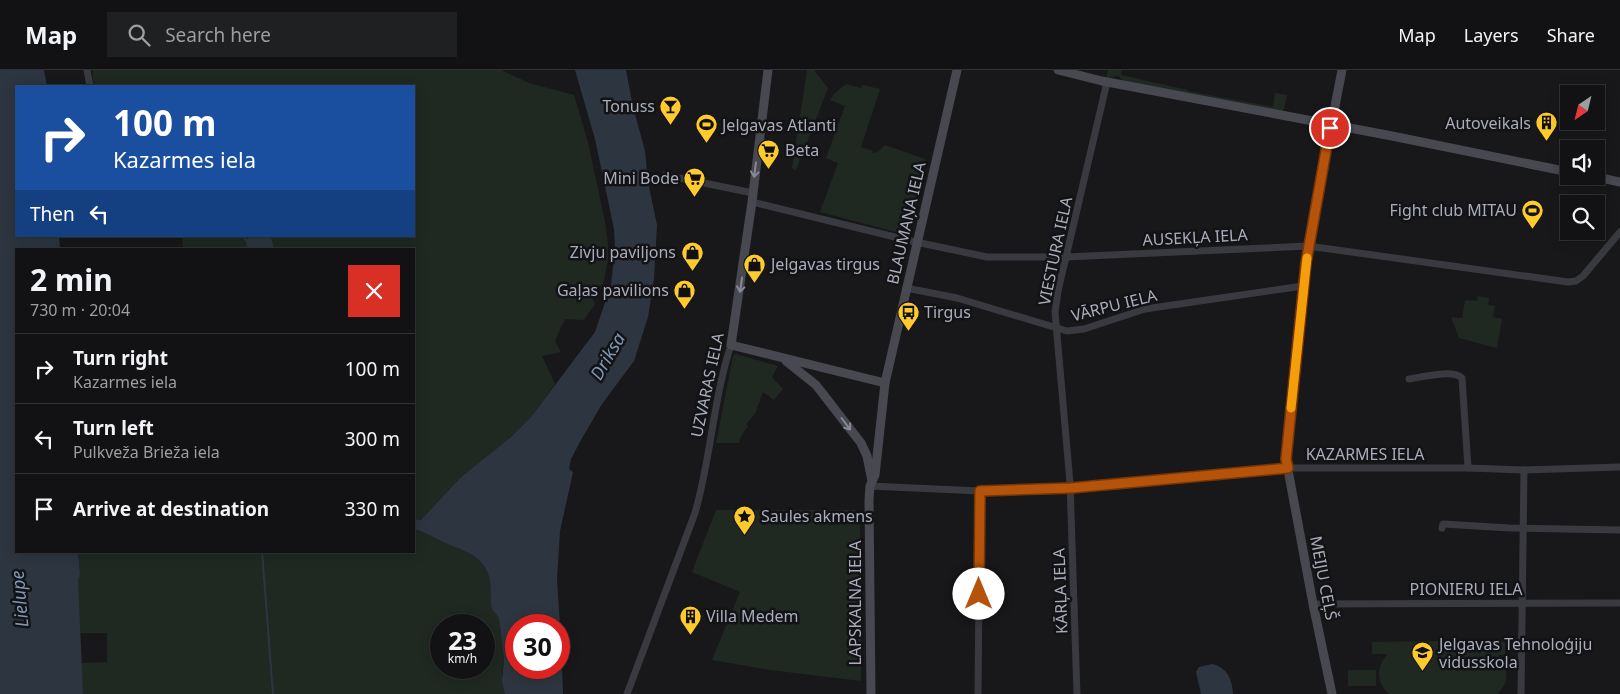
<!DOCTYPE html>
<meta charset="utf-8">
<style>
:root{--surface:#121214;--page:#1f2022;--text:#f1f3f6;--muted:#9c9ea0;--line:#313234}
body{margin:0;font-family:"Noto Sans",sans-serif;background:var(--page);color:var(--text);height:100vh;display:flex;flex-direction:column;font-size:19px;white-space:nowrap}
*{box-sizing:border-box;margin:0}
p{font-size:16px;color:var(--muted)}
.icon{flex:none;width:28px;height:28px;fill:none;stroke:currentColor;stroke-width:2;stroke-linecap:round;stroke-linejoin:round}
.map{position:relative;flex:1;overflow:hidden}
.side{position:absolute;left:15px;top:178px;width:400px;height:305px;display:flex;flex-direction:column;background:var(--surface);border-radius:0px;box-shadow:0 2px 12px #0003,0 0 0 1px var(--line)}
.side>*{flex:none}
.top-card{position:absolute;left:15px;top:15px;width:400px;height:152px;border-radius:0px;box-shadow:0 2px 12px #0003,0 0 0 1px var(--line);background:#1a4fa0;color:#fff;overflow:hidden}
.needle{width:32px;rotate:215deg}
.tools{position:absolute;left:1560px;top:15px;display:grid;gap:10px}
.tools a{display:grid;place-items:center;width:45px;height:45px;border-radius:0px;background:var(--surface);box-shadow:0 2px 12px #0003,0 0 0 1px var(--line);font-size:25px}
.speed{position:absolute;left:430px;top:544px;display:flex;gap:10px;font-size:25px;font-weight:700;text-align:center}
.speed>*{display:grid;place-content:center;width:65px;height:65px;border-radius:50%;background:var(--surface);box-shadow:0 2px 12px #0003,0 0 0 1px var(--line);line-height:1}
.speed small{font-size:12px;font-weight:400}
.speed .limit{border:8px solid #d22;background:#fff;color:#111}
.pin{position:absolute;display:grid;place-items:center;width:42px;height:42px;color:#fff;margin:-21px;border:2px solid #fff;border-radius:50%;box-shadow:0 1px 5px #0007}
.me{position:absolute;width:55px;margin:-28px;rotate:0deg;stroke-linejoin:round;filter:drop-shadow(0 0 4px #0008)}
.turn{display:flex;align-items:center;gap:18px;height:105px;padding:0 15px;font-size:22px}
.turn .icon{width:65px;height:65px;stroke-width:2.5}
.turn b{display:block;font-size:35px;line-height:42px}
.then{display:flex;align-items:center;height:48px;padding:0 15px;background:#0003;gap:10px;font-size:19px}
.round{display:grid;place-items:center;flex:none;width:52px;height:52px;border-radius:0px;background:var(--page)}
.overview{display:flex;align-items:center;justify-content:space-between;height:85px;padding:0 15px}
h1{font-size:30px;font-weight:700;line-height:38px}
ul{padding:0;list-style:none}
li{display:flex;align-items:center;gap:15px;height:70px;padding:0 15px;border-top:1px solid var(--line)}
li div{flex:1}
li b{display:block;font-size:19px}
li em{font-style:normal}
header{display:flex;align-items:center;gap:30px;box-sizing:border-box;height:70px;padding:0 25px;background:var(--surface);border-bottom:1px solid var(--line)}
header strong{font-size:24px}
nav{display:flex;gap:28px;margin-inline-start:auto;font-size:18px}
.search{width:350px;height:45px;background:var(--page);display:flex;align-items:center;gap:12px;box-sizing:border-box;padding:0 18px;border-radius:0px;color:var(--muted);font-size:19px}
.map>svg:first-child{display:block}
.green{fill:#1f2922;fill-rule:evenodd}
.water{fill:#2d3640;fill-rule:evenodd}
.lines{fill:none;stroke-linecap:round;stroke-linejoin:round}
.stream{stroke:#2d3640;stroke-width:2}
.street{stroke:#393940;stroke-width:7}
.secondary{stroke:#474850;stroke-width:9}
.oneway{stroke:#878a96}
.route-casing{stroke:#753606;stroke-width:12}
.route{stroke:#b45309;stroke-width:9}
.slow{stroke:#f59e0b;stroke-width:9}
.labels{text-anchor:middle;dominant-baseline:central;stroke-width:5;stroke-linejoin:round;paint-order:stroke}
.poi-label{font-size:16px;fill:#a9adbb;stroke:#131316;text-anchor:start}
.street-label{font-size:16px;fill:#a9adbb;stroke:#131316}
.water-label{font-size:18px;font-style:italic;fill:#7e98b8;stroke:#131316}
</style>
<header>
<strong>Map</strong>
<div class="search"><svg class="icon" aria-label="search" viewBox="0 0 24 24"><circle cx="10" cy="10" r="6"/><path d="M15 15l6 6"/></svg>Search here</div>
<nav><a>Map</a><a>Layers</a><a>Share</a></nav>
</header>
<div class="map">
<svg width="1620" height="624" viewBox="0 0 1620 624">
<rect width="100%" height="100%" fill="#18181a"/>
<g class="green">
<polygon points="92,0 501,0 529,13 574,25 588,72 606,157 609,184 603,214 589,222 595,234 584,250 565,249 555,271 561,282 542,286 555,314 531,347 511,367 460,408 421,450 414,449 414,179 274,179 271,166 414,166 414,16 94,16"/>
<polygon points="807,0 814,0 828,18 796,100 792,98"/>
<polygon points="1108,0 1122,0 1121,5 1188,20 1188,21 1273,37 1275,23 1287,25 1284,39 1282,42 1125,12 1118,6 1108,8 1106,7"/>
<polygon points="846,14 861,18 863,15 880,19 861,77 873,81 871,83 878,82 885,75 925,89 908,165 820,142 838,93 826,88 845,36 830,30 834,24"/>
<polygon points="182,166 241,166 246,172 247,179 183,179"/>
<polygon points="1478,226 1489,228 1488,235 1495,236 1493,247 1502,249 1497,278 1459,268 1451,247 1462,248 1465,231 1467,230 1477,231"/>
<polygon points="736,284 778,296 772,307 783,319 774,330 763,322 755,344 746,354 748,356 741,366 739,373 716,373 733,286"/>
<polygon points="716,440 857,440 856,443 851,445 853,451 860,455 861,611 770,600 712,590 740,522 692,502"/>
<path d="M 414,459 C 424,462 433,467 443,472 C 458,479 479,483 487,501 C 492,512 490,524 491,536 C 492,542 497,543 499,549 L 504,589 L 502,603 L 505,624 L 83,624 L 81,593 L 107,592 L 107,563 L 80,563 L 77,510 L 80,504 L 78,481 L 414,481 ZM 441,555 L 484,555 L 484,598 L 441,598 Z"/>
<path d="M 1505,570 L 1505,585 L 1498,585 C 1509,597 1510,613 1497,624 L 1389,624 C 1376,612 1376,596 1388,584 L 1372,584 L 1372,572 Z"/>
<rect x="1348" y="600" width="28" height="16"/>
</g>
<g class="water">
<polygon points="0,0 44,0 47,16 16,16 16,166 59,166 60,179 16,179 16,481 78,481 80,504 78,510 83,624 0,624"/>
<path d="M 575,0 L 626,0 L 633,37 L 645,81 L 648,112 L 657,155 L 654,209 L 648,247 L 634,291 L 602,334 L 581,370 L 571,389 L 569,399 L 573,402 L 560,461 L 557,509 L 561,571 L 563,624 L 505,624 L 502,612 L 504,589 L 499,549 C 497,543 492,542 491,536 C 490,524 492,512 487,501 C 479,483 458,479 443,472 C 433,467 424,462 414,459 L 414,449 L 421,450 L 460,408 L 511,367 L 531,347 L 595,262 L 611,215 L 615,179 L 614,159 L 595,69 ZM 516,555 L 559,555 L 559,598 L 516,598 Z"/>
<polygon points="241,166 244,166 247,169 251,166 271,166 274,179 247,179 246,172"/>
<path d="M 1212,594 C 1228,598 1232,610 1233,624 L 1201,624 L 1196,602 L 1199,597 Z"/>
</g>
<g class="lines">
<polyline class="stream" points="262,481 273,624"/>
<g class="street">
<polyline points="87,0 90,16"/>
<polyline points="665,105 753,123"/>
<polyline points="752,132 911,171 987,187 1066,187 1308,176 1568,212 1576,211 1583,206 1620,162"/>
<polyline points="906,218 957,228 1067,261 1084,259 1145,239 1303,216"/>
<path d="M 1409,309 C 1422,307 1453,299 1462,308 L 1468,398"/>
<polyline points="870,416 980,421 1071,418 1288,398 1468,398 1524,400 1620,397"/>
<polyline points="1442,458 1443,454 1510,458 1620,460"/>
<polyline points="1313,534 1620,533"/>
<path d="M 627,624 L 695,443 C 711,388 713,330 731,275"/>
<polyline points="978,624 980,421"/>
<polyline points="1077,624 1070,413 1055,242 1058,221 1107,12"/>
<polyline points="1521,624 1524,400"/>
</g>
<g class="secondary">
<polyline points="768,0 752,132 731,275 885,313"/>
<polyline points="1058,0 1102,11 1392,66 1569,102"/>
<polyline points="1593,106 1620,112"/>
<polyline points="786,291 816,315 861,373 867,386 872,411"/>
<polyline points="871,624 869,430 870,416 875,405 885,313 957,0"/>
<polyline points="1332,624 1313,534 1286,389 1308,176 1342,0"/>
</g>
</g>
<defs><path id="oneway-shaft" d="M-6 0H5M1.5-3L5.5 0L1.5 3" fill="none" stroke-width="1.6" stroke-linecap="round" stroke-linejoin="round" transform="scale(1.25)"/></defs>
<g class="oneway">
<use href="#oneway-shaft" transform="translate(755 100) rotate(97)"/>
<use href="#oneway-shaft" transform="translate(741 215) rotate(98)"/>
<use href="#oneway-shaft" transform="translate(846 354) rotate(53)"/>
</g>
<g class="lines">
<defs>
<polyline id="route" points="979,524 980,421 1071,418 1288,398 1286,389 1306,193 1330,58"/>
</defs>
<use href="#route" class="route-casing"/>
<use href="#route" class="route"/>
<polyline class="slow" points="1291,338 1307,188"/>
</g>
<defs>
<symbol id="bar-pin" viewBox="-11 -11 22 30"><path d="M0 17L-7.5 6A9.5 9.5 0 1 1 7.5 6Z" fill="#ffcb2c" stroke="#131316"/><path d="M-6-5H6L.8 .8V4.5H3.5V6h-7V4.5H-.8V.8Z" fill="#111"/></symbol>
<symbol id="building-pin" viewBox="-11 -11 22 30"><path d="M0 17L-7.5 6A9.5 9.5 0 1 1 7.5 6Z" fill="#ffcb2c" stroke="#131316"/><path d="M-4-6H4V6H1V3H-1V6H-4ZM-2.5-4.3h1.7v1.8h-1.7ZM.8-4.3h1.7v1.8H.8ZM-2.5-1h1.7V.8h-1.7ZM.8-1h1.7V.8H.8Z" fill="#111"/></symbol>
<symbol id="stadium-pin" viewBox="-11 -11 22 30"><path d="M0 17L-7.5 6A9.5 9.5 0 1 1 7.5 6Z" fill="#ffcb2c" stroke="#131316"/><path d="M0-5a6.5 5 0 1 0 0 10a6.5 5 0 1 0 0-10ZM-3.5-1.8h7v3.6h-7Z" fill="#111"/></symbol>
<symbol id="supermarket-pin" viewBox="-11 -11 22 30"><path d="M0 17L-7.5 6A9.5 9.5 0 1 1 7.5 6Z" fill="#ffcb2c" stroke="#131316"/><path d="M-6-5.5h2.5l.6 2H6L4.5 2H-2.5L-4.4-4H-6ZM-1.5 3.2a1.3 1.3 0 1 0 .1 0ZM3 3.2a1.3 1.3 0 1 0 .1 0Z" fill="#111"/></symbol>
<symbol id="shop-pin" viewBox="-11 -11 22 30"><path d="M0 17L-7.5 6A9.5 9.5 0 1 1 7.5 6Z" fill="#ffcb2c" stroke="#131316"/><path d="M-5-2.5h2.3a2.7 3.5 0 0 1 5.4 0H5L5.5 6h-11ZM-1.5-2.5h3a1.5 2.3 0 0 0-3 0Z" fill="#111"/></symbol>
<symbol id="bus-pin" viewBox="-11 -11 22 30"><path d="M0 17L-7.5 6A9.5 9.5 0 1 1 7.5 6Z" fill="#ffcb2c" stroke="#131316"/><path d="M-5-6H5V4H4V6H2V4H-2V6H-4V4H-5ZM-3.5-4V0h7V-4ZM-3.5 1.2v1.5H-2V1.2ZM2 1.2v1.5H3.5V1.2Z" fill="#111"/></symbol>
<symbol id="sight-pin" viewBox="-11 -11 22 30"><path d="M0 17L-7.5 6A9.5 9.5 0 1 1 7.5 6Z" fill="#ffcb2c" stroke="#131316"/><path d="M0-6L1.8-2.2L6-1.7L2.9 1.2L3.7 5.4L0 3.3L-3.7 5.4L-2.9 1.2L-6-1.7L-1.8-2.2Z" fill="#111"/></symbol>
<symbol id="school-pin" viewBox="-11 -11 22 30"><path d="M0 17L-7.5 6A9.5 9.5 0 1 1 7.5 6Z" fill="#ffcb2c" stroke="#131316"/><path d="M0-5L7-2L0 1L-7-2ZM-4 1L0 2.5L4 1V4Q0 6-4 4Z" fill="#111"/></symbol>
</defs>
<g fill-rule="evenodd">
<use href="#bar-pin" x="658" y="24" width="25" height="34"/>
<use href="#building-pin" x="1534" y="40" width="25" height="34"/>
<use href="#stadium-pin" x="694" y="42" width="25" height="34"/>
<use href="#supermarket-pin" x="756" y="68" width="25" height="34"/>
<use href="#supermarket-pin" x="682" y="96" width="25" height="34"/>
<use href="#stadium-pin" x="1520" y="128" width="25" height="34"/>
<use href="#shop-pin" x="680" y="170" width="25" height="34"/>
<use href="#shop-pin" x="742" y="182" width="25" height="34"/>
<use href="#shop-pin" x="672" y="208" width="25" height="34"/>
<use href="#bus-pin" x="896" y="230" width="25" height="34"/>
<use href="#sight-pin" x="732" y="434" width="25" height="34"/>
<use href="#building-pin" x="678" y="534" width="25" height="34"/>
<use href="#school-pin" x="1410" y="570" width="25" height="34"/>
</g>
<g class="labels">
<g class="poi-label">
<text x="655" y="36" text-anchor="end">Tonuss</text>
<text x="1531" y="53" text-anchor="end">Autoveikals</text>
<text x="722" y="55">Jelgavas Atlanti</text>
<text x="785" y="80">Beta</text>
<text x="679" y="108" text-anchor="end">Mini Bode</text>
<text x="1517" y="140" text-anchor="end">Fight club MITAU</text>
<text x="676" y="182" text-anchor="end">Zivju paviljons</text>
<text x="771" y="194">Jelgavas tirgus</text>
<text x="669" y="220" text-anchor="end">Gaļas pavilions</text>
<text x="924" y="242">Tirgus</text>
<text x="761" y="446">Saules akmens</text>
<text x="706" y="546">Villa Medem</text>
<text x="1439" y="574">Jelgavas Tehnoloģiju<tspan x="1439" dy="18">vidusskola</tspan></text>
</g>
<g class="street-label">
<text transform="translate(906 153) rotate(-77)">BLAUMAŅA IELA</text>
<text transform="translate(1195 167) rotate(-3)">AUSEKĻA IELA</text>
<text transform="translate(1055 181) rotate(-78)">VIESTURA IELA</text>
<text transform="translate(1114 235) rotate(-14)">VĀRPU IELA</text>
<text transform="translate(707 315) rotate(-78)">UZVARAS IELA</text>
<text x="1365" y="384">KAZARMES IELA</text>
<text transform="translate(1324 508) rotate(79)">MEIJU CEĻŠ</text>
<text x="1466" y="519">PIONIERU IELA</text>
<text transform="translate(1060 521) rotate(-92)">KĀRĻA IELA</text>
<text transform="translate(855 533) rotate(-90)">LAPSKALNA IELA</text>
</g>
<g class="water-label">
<text transform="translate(607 286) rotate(-60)">Driksa</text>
<text transform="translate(19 529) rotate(-95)">Lielupe</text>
</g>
</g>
</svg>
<div class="tools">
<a><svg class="needle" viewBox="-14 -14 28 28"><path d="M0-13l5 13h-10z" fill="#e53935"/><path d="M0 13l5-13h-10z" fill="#9c9ea0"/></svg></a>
<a><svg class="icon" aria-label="sound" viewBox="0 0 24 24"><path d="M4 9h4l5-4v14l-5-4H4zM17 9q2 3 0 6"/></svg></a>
<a><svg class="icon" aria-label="search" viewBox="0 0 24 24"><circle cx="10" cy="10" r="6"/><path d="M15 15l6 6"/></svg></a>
</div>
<div class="speed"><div>23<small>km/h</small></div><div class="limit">30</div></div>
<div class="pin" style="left:1330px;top:58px;background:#d93025"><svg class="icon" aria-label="arrive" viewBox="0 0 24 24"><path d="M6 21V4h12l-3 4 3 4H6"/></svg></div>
<svg class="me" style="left:979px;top:524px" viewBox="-20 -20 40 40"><circle r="19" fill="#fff"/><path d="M0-13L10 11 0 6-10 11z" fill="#b45309"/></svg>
<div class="top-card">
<div class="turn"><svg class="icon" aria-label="right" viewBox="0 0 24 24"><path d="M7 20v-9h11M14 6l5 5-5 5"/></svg><div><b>100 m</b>Kazarmes iela</div></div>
<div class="then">Then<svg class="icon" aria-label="left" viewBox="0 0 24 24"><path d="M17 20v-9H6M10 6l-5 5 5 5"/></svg></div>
</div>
<section class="side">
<div class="overview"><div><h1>2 min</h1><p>730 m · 20:04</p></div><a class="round" style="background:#d93025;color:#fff"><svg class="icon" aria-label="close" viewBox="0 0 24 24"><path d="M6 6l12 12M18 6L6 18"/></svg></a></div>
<ul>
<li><svg class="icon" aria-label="right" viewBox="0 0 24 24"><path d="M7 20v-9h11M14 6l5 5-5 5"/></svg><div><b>Turn right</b><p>Kazarmes iela</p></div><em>100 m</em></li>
<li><svg class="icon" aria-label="left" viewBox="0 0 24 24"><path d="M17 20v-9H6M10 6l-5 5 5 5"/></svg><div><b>Turn left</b><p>Pulkveža Brieža iela</p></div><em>300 m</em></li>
<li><svg class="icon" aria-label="arrive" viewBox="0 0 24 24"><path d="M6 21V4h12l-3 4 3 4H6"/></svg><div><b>Arrive at destination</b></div><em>330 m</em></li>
</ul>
</section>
</div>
